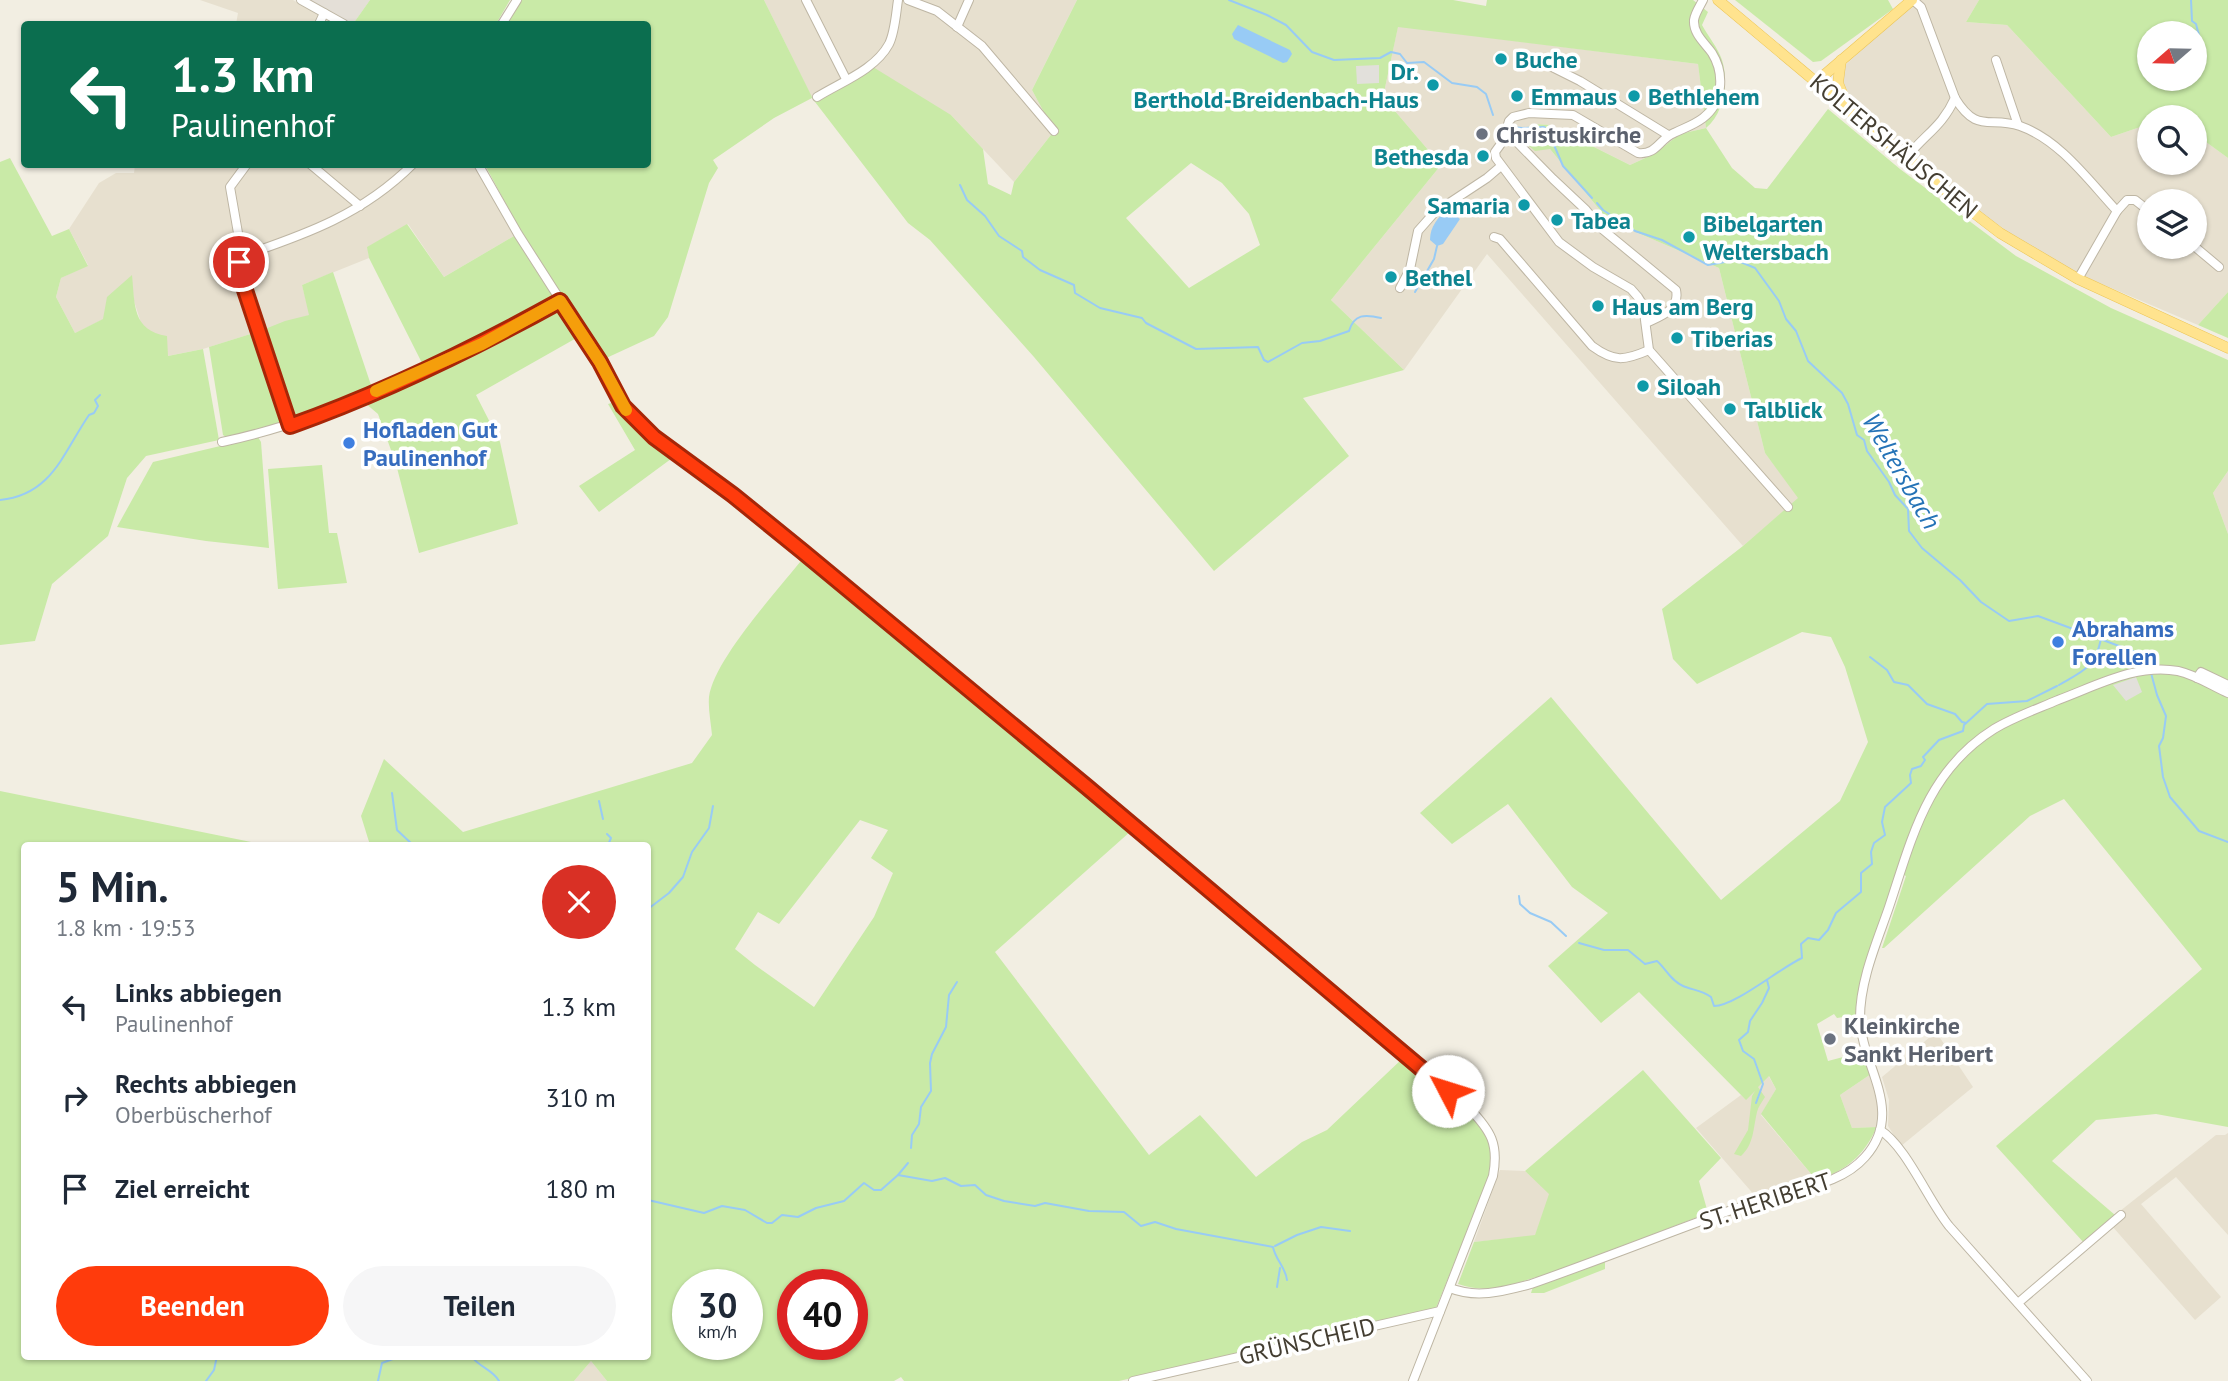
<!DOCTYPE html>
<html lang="de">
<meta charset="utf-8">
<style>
:root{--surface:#fff;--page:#f6f6f7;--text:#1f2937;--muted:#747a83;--accent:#ff3b0c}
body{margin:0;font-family:"PT Sans",sans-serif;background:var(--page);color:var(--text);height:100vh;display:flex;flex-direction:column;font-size:26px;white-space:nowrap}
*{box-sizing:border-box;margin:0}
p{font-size:23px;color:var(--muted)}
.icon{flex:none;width:38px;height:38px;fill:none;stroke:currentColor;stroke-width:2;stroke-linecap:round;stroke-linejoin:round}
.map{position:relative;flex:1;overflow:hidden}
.drawer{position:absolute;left:21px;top:842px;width:630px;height:518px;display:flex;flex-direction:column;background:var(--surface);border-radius:7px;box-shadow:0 2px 5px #0004}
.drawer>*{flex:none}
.guide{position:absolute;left:21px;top:21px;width:630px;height:147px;border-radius:7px;box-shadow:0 2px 5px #0004;background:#0b6e4f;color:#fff;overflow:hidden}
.needle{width:46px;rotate:250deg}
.tools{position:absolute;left:2137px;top:21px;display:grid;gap:14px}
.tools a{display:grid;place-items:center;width:70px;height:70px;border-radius:50%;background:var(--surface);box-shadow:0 2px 5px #0004;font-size:35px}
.speed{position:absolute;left:672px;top:1269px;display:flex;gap:14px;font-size:35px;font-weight:700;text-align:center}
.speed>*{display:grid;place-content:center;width:91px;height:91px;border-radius:50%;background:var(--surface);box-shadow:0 2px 5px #0004;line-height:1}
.speed small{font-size:18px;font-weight:400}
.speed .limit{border:10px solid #d22;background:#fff;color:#111}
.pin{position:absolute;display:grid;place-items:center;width:60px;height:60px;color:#fff;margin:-30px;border:4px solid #fff;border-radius:50%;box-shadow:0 2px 7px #0007}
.me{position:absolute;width:77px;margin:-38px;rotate:310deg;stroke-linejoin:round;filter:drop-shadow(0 0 5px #0008)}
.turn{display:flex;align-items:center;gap:24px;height:147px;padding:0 35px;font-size:32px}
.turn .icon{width:91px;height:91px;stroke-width:2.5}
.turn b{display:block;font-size:49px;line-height:60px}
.round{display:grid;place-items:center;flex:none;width:74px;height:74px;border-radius:37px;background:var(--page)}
.head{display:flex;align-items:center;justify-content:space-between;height:119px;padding:0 35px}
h1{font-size:42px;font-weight:700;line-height:52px}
.button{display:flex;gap:14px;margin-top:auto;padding:14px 35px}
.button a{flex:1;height:80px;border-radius:42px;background:var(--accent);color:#fff;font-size:28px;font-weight:700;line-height:80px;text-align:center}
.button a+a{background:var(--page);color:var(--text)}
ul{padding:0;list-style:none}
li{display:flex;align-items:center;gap:21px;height:91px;padding:0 35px}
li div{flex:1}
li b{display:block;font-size:26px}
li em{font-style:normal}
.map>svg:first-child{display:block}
.residential{fill:#e7e0cf;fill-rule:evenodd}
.industrial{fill:#e4dfd7}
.green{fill:#c9eaa7;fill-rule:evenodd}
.parking{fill:#e2e0db}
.water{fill:#98cbf5}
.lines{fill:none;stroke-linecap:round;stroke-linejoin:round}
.stream{stroke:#98cbf5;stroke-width:2}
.minor-casing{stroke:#beb6a4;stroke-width:10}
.major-casing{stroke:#ecc556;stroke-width:11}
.minor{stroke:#fff;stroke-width:8}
.major{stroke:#ffe38e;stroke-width:10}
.route-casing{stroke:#a62608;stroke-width:18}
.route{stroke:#ff3b0c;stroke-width:12}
.slow{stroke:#f59e0b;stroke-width:12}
.culture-dot{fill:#0f9aa8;stroke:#fff;stroke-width:2.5}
.worship-dot{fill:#6b7280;stroke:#fff;stroke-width:2.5}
.shop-dot{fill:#3f7fe0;stroke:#fff;stroke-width:2.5}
.labels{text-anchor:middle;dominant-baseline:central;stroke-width:7;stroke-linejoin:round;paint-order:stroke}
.culture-label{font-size:24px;font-weight:bold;fill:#0d838f;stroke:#fff;text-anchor:start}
.worship-label{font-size:24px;font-weight:bold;fill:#5b616d;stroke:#fff;text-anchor:start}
.street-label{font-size:24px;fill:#443e32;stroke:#fff}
.shop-label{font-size:24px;font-weight:bold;fill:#366cbe;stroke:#fff;text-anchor:start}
.water-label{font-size:26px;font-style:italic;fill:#2573b7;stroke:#fff}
</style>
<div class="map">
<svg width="2228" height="1381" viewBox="0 0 2228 1381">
<rect width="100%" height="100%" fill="#f2eee2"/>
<g class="residential">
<polygon points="200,0 293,0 334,24 236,24 238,13"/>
<polygon points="764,0 1077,0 1032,90 1054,131 1014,182 951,115 812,98"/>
<path d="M 1916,0 L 1979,0 L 1966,22 L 2007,25 L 2111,137 L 2149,124 L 2149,163 L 2194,163 L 2195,134 L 2228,158 L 2228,292 L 2198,325 L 2076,273 L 2007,231 L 1975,209 L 1857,109 L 1840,86 L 1843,67 ZM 2149,201 L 2194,201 L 2194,247 L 2149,247 Z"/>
<polygon points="1398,26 1698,64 1706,128 1680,134 1654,154 1630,165 1550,125 1534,124 1514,134 1550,149 1608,220 1719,268 1765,453 1799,498 1743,546 1487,254 1404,370 1331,300 1441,165 1383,97"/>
<polygon points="353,164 356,167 359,164 474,165 514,236 444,277 408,224 368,247 369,258 302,285 310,315 203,349 168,356 153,333 142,326 134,301 131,276 104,319 75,333 56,297 61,278 88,265 69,229 99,183 116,173 134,173 135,165"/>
<polygon points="2228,471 2228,534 2213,493"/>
<polygon points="1936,1032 1973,1087 1901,1146 1888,1126 1889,1100 1882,1077"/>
<polygon points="1871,1074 1879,1104 1877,1127 1852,1128 1840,1095"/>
<polygon points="1768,1075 1776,1089 1761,1115 1817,1181 1756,1197 1696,1128 1741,1095 1746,1099"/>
<polygon points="2228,1133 2228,1235 2176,1177 2141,1204 2221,1297 2195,1320 2112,1226 2115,1215 2216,1135 2225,1135"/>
<polygon points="1500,1170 1525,1171 1550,1194 1535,1236 1474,1242"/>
<polygon points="591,1361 607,1381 574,1381"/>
</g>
<polygon class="industrial" points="308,0 370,0 353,24"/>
<g class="green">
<polygon points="370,0 510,0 496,24 353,24"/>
<path d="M 521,0 L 764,0 L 812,97 L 873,67 L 951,115 L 983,149 L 988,184 L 1011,195 L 1014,182 L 1054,131 L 1032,90 L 1077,0 L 1453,0 L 1486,6 L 1487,0 L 1693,0 L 1708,12 L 1702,25 C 1708,36 1718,48 1722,60 C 1729,82 1724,113 1706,128 L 1732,168 L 1755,188 L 1767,189 L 1828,109 L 1900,169 L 2016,256 L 2111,308 L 2228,360 L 2228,471 L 2213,493 L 2228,534 L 2228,1127 L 2156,1114 L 2096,1120 L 2052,1161 L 2115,1215 L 2085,1244 L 1996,1146 L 2202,969 L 2064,799 L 2030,816 L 1884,948 L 1882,948 L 1906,876 L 1898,872 L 1856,1015 L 1837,1018 L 1834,1014 L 1817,1024 L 1828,1061 L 1862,1052 L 1871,1074 L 1840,1095 L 1852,1128 L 1877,1127 C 1862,1158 1848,1168 1817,1181 L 1761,1114 L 1776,1089 L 1769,1076 L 1758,1087 L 1765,1097 C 1762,1102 1758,1107 1757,1112 C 1753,1129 1754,1144 1741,1156 L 1734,1154 L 1748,1130 L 1752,1096 L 1755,1091 L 1746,1100 L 1639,992 L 1601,1023 L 1548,966 L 1608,913 L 1572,887 L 1508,804 L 1452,844 L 1420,813 L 1551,697 L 1721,900 L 1840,801 L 1868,742 L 1845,667 L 1831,637 L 1802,632 L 1697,684 L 1673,659 L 1662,609 L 1743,546 L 1798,498 L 1765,453 L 1719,268 L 1608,220 L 1550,149 L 1535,151 L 1514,134 L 1534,124 L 1550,125 L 1630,165 L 1654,154 L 1680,134 L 1706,128 L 1698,64 L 1398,27 L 1383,97 L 1441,165 L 1331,300 L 1404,370 L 1303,398 L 1349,456 L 1214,571 L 1034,357 L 930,240 L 908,223 L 812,98 L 774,118 L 713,160 L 718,168 L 709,183 L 668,317 L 654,336 L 602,360 L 516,223 L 485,165 L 648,164 L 648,24 L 507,24 ZM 1191,163 L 1222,183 L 1249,214 L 1260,245 L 1189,288 L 1126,218 Z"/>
<polygon points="1735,0 1888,0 1893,9 1821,61 1813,62"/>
<path d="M 1979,0 L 2228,0 L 2228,158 L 2195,134 L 2194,117 L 2149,117 L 2149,124 L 2111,137 L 2007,25 L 1966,22 ZM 2149,33 L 2194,33 L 2194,79 L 2149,79 Z"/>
<path d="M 10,158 L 52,236 L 69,229 L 88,266 L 61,278 L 56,297 L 75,333 L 103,319 L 107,297 L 132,275 C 135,305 132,330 167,336 L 168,356 L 203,349 L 219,440 L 146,456 L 127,478 L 108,536 L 52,584 L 35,641 L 0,645 L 0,162 Z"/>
<polygon points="407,224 444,277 514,236 555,300 480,343 424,367 369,258 367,247"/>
<polygon points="333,272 373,391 291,420 260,331 285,321 309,315 302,285"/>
<polygon points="2228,292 2228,338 2198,325"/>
<polygon points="559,305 580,336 476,395 500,442 518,524 419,553 396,464 378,414 365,403 328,415 482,347"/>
<polygon points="257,332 289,425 226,437 223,435 209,347"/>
<polygon points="615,402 635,427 675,456 599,512 579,486 635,450 608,404"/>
<polygon points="258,437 261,442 269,548 206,541 117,527 153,462"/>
<polygon points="322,465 329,533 337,533 347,583 278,589 268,469"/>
<path d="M 804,557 L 1131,831 L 995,952 L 1149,1155 L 1200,1115 L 1256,1177 L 1302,1142 L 1327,1130 L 1403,1058 L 1480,1122 L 1489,1140 L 1493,1155 L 1490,1175 L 1436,1308 L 1119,1381 L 904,1381 L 901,1377 L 894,1381 L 607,1381 L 591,1361 L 574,1381 L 0,1381 L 0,791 L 266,845 L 24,845 L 24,1356 L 648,1356 L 648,845 L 370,845 L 361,816 L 384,759 L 463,832 L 692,763 L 712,735 C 711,723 708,709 709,697 C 714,659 779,589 804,557 ZM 860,820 L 888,830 L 871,858 L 893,873 L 874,917 L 814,1007 L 755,965 L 735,949 L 758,912 L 779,924 ZM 688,1284 L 747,1284 L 747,1344 L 688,1344 ZM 793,1284 L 852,1284 L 852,1344 L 793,1344 Z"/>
<path d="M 1643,1070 L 1721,1158 L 1699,1181 L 1708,1213 L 1605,1253 L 1605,1269 L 1544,1293 L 1531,1293 L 1536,1277 C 1507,1286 1486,1294 1458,1284 L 1474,1242 L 1535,1235 L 1549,1194 L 1525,1171 Z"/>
</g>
<g class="parking">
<polygon points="1379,65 1379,83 1357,84 1356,66"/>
<polygon points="2136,677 2142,692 2126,701 2113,685"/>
</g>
<g class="water">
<polygon points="1238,25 1290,50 1292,54 1287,62 1283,63 1234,39 1232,34"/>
<path d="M 1447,209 L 1460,219 L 1443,244 L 1437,246 L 1430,240 C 1430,226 1438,218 1447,209 Z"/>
</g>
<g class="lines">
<g class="stream">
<polyline points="1229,0 1267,15 1286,25 1312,52 1334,60 1380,58 1391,52 1400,54 1407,63 1424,62 1452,83 1477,87 1486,94 1493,115"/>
<polyline points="2191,0 2192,21 2196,24 2201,43"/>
<polyline points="1513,127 1522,128 1544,127 1548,131 1563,166 1592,198"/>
<path d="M 960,185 L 967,200 L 985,216 L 999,236 L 1022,251 L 1023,257 L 1040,270 L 1074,285 L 1075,293 L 1100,308 L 1142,318 L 1146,323 L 1196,349 L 1258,347 L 1264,360 L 1268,362 L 1302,343 L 1320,341 L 1349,331 C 1354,314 1365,314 1381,318"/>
<polyline points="1597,203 1603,210 1635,231 1662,240 1708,265 1736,260 1755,268 1779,301 1786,319 1796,331 1808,361 1842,393 1848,404 1857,435 1864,440 1867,451 1889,482 1895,495 1908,509 1909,531 1922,548 1960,580 1981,602 2009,621 2038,616 2146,656 2149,668"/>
<polyline points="1415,292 1434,259 1437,246"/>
<path d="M 0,500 C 52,495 63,453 89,415 L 94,413 L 98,406 L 95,400 L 100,395"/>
<polyline points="1870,657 1887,670 1894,682 1908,685 1927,704 1955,714 1962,722 1966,723"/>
<polyline points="2151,673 2157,695 2166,716 2163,738 2159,746 2163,777 2170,797 2199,831 2228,842"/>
<path d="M 2059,685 C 2083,671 2095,668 2101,639"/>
<polyline points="392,793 397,830 413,845"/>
<polyline points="599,801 603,819"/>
<polyline points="607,834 611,838 608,845"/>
<polyline points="1519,896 1520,904 1530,913 1551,922 1566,936"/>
<polyline points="648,909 669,893 683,877 692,852 709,828 713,806"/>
<path d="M 1579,943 L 1604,950 L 1628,950 L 1645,964 L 1657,961 C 1667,970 1670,980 1683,986 C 1692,990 1702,990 1711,997 L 1714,1006 C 1735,1006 1780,968 1802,958 L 1801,944 L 1808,938 L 1819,940 L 1828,930 L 1836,913 L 1861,892 L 1861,873 L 1872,864 L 1871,852 L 1874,843 L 1885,835 L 1882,822 L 1885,807 L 1911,783 L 1910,775 L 1912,769 L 1921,766 L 1925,760 L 1923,757 L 1939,740 L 1963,731 L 1964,725 L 1987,704 L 2027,701 L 2057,686"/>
<polyline points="1756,1103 1763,1084 1754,1059 1743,1051 1739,1040 1748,1032 1750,1021 1762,1003 1769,988 1767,980"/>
<polyline points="911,1148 912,1135 919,1124 921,1107 931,1091 930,1063 932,1054 946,1027 949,995 957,982"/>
<polyline points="898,1175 908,1163"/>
<path d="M 648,1200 L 704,1213 L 722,1206 L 745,1210 L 767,1223 L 772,1223 L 782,1215 L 798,1217 L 816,1208 L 844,1201 L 864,1183 L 874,1190 L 881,1190 L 898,1175 L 932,1181 L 945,1178 L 961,1186 L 975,1185 L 986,1195 L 1004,1201 L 1035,1206 L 1045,1203 L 1089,1211 L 1124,1212 L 1141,1226 L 1155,1222 L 1176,1229 L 1273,1247 C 1275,1259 1286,1268 1287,1280"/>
<polyline points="1275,1246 1297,1235 1321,1227 1350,1231"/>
<polyline points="1277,1287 1280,1268"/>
<path d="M 471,1356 C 479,1367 493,1370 499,1381"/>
<polyline points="206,1381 214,1370 217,1356"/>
<polyline points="378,1381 382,1363 401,1356"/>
</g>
<defs>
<g id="minor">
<polyline points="301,0 344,24"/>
<polyline points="806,0 846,79"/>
<polyline points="908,0 937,11 982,46 1054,131"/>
<path d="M 1703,0 C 1700,6 1695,13 1694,20 C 1693,34 1705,43 1712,53 C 1725,74 1723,103 1703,118 C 1694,125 1684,128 1674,133 C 1659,139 1657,155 1638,153 L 1573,115 L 1529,113 L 1513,117 L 1509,121 L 1503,141 L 1495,152 L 1496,158 L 1559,242 L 1593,267 L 1631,289 L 1638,297 L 1643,305 L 1649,350 L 1788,507"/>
<path d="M 1913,0 L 1921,7 L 1955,98 C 1977,134 1989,116 2020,126 C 2060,140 2089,181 2117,211"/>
<polyline points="319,24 324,13"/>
<polyline points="502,24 517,0"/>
<polyline points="957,27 969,0"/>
<polyline points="1996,60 2018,125"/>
<polyline points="1550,66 1580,81 1668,135"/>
<path d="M 817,97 C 841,82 875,70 889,44 C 895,32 896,13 898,0"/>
<path d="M 1506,131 L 1553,179 L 1586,210 L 1602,229 L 1676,290 C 1680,310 1661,316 1646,323"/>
<path d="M 1906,158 C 1925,134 1942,127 1955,98"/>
<polyline points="247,164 230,187 242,256 239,262 238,272 290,426"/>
<polyline points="310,164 360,206"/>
<path d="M 478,164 L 518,234 L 600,362 L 616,395 L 635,420 L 654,437 L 733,495 L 801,551 L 1087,787 L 1469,1108 C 1491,1131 1499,1144 1493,1176 L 1413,1381"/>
<path d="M 1494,237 L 1500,239 L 1592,346 C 1614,362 1624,361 1649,350"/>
<polyline points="2194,246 2219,267"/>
<path d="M 242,256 C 307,234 363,214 413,164"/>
<polyline points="2078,279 2117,211 2127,200 2135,200 2149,211"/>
<polyline points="1400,288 1410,269 1418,231 1434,213 1487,178 1501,166"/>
<path d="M 222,442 C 342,416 453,360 560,301"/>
<polyline points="2197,678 2201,672 2228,685"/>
<path d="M 1880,1130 C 1906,1146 1928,1200 1949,1226 L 2087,1381"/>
<path d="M 1450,1288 C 1477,1299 1504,1291 1531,1284 C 1594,1262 1657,1237 1720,1214 C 1739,1207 1758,1201 1777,1196 C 1807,1187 1843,1182 1865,1157 C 1906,1111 1861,1066 1860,1018 C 1860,980 1877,942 1889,907 C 1912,838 1927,771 1994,729 C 2014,717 2037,709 2058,700 C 2096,686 2137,663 2178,671 C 2196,675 2212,686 2228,693"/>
<polyline points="2018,1303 2121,1215"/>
<polyline points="1133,1381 1440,1311"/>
</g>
<g id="major">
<polyline points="1718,0 1957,200 2000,233 2078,279 2228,348"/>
<polyline points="1841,60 1838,83 1847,105"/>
<polyline points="1816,82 1912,0"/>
</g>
</defs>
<use href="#minor" class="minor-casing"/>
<use href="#major" class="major-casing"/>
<use href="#minor" class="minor"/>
<use href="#major" class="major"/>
</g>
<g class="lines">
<defs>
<path id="route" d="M 239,262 L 239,272 L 290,426 C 383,393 473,349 560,301 L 600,362 L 623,406 L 654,437 L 733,495 L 802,551 L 1087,787 L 1448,1091"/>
</defs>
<use href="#route" class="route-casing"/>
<use href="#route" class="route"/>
<polyline class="slow" points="376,391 482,344 560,301 600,362 626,410"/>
</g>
<g class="culture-dot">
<circle cx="1501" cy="59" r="7"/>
<circle cx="1433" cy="85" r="7"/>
<circle cx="1517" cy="96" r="7"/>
<circle cx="1634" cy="96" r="7"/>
<circle cx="1483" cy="156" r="7"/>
<circle cx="1524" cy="205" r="7"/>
<circle cx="1557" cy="220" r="7"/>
<circle cx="1689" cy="237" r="7"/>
<circle cx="1391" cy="277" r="7"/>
<circle cx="1598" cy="306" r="7"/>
<circle cx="1677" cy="338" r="7"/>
<circle cx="1643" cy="386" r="7"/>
<circle cx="1730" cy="409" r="7"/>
</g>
<g class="worship-dot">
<circle cx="1482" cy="134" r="7"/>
<circle cx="1830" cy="1039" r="7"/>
</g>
<g class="shop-dot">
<circle cx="349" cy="443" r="7"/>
<circle cx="2058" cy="642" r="7"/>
</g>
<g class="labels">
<g class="culture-label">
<text x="1515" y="59">Buche</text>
<text x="1419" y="71" text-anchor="end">Dr.<tspan x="1419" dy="28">Berthold-Breidenbach-Haus</tspan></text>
<text x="1531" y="96">Emmaus</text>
<text x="1648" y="96">Bethlehem</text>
<text x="1469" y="156" text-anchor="end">Bethesda</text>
<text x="1510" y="205" text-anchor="end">Samaria</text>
<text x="1571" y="220">Tabea</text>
<text x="1703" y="223">Bibelgarten<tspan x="1703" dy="28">Weltersbach</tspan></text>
<text x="1405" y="277">Bethel</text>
<text x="1612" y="306">Haus am Berg</text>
<text x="1691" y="338">Tiberias</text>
<text x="1657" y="386">Siloah</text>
<text x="1744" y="409">Talblick</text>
</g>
<g class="worship-label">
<text x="1496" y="134">Christuskirche</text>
<text x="1844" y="1025">Kleinkirche<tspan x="1844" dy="28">Sankt Heribert</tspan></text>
</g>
<g class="street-label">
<text transform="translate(1894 146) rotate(40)">KOLTERSHÄUSCHEN</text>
<text transform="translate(1765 1201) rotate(-18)">ST. HERIBERT</text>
<text transform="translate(1307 1341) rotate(-13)">GRÜNSCHEID</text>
</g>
<g class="shop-label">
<text x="363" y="429">Hofladen Gut<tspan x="363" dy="28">Paulinenhof</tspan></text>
<text x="2072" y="628">Abrahams<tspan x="2072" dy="28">Forellen</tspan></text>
</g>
<g class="water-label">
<text transform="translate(1902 471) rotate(60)">Weltersbach</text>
</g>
</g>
</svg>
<div class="tools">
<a><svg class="needle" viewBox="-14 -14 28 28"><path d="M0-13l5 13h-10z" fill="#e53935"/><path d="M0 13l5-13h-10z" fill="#747a83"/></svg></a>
<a><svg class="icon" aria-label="search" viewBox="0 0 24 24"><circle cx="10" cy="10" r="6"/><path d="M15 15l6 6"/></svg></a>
<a><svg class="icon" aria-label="layers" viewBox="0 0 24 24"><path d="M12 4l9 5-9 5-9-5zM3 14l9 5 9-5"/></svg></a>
</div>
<div class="speed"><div>30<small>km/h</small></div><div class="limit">40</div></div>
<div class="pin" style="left:239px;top:262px;background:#d93025"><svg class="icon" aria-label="arrive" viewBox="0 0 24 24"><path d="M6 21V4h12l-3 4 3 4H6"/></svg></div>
<svg class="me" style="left:1448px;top:1091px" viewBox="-20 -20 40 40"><circle r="19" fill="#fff"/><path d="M0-13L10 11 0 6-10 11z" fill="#ff3b0c"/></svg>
<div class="guide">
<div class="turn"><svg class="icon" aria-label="left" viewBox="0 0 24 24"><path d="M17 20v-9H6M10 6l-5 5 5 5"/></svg><div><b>1.3 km</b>Paulinenhof</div></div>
</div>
<section class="drawer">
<div class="head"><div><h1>5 Min.</h1><p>1.8 km · 19:53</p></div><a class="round" style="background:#d93025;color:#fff"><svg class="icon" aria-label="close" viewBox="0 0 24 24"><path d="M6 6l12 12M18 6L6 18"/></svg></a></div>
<ul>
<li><svg class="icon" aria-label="left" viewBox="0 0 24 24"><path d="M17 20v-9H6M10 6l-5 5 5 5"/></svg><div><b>Links abbiegen</b><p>Paulinenhof</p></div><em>1.3 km</em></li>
<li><svg class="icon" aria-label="right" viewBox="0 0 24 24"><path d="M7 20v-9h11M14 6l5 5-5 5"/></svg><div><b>Rechts abbiegen</b><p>Oberbüscherhof</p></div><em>310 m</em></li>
<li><svg class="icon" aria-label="arrive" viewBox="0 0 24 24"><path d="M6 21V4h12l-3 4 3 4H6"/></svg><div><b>Ziel erreicht</b></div><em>180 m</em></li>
</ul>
<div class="button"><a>Beenden</a><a>Teilen</a></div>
</section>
</div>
